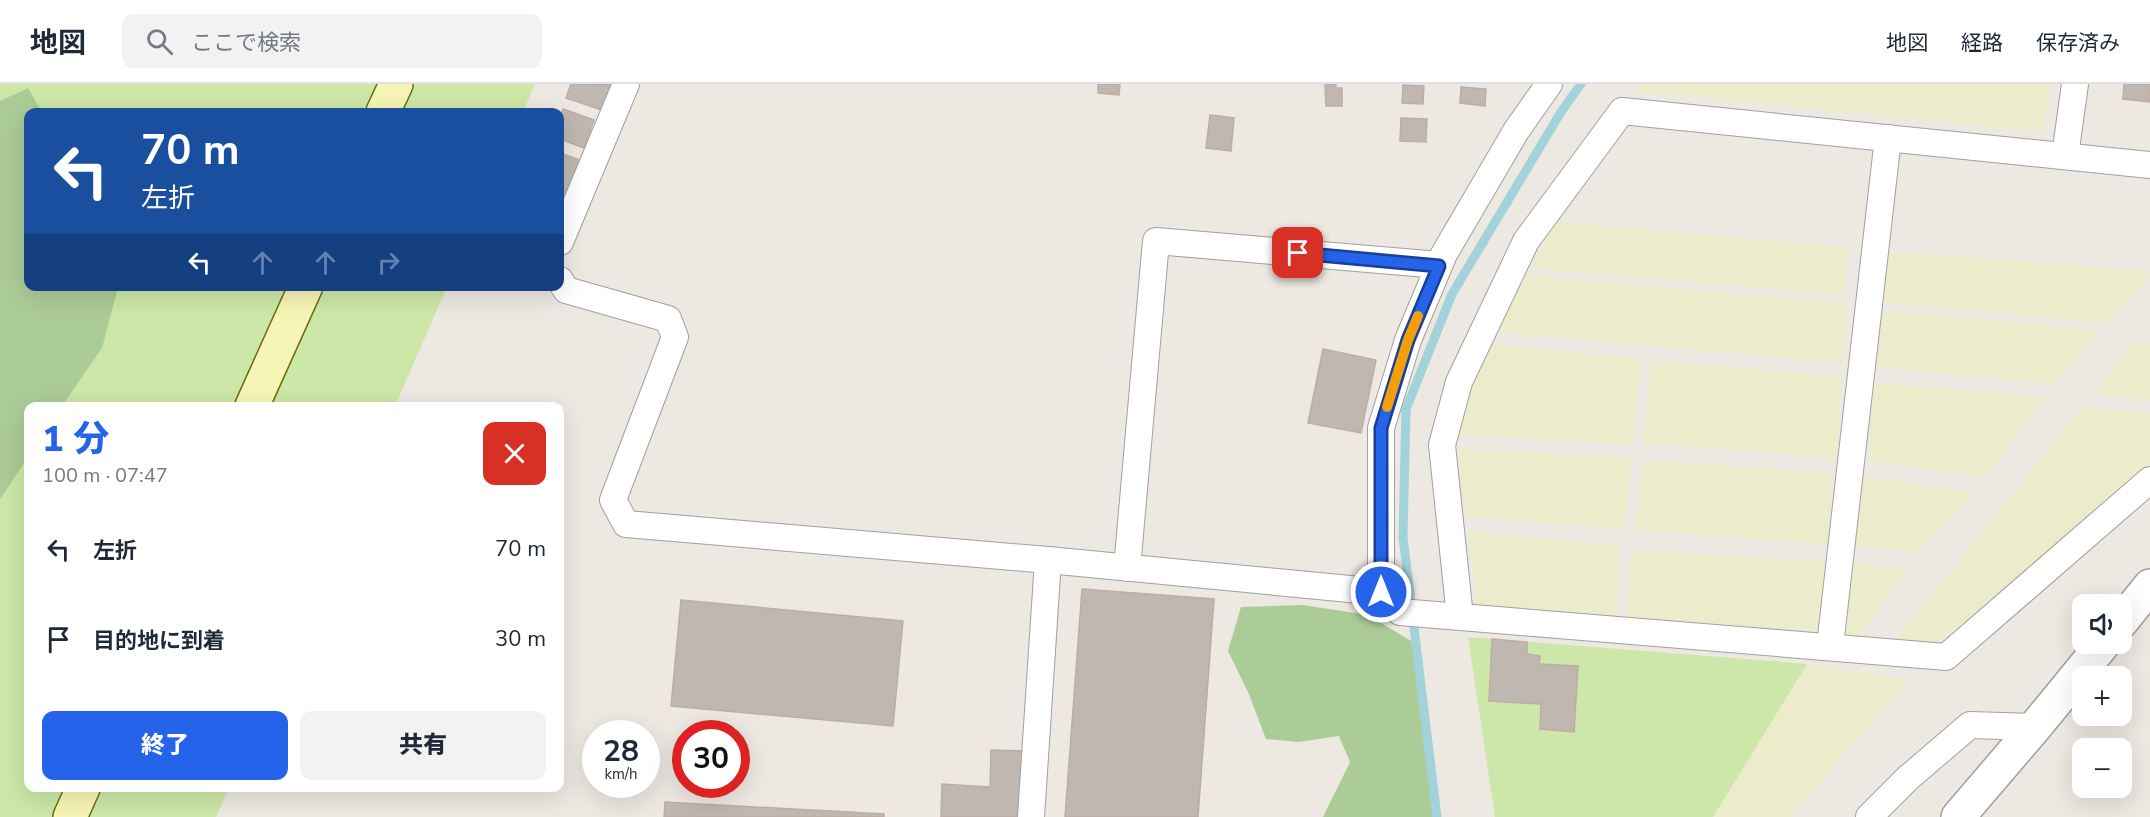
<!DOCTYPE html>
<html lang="ja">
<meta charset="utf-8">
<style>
:root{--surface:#fff;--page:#f2f2f3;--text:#1f2937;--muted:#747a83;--line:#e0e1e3;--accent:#2563eb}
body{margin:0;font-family:"Nunito Sans","Noto Sans JP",sans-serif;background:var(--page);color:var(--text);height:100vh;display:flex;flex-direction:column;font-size:22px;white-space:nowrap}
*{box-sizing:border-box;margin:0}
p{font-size:20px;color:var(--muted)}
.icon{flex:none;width:33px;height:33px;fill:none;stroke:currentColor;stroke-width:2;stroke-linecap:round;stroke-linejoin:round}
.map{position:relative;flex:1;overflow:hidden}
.details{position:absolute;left:24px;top:318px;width:540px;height:390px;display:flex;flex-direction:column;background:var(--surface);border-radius:12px;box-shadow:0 6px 24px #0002}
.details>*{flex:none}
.banner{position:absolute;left:24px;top:24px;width:540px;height:183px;border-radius:12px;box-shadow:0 6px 24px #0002;background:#1a4fa0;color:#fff;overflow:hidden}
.buttons{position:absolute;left:2072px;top:510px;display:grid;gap:12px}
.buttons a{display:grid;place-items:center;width:60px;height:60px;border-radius:12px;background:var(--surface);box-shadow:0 6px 24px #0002;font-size:30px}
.speed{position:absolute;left:582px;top:636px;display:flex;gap:12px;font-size:30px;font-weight:700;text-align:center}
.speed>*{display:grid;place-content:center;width:78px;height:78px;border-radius:50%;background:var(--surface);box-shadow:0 6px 24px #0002;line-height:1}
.speed small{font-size:15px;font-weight:400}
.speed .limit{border:9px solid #d22;background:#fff;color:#111}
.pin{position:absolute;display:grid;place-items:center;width:51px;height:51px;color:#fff;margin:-26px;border-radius:12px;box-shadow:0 3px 9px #0006}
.me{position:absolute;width:66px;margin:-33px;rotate:0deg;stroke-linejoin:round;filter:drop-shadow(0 0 4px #0008)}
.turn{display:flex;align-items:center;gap:21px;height:126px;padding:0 18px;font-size:27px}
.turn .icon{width:78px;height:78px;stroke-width:2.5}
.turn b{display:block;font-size:42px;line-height:51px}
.lanes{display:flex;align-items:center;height:57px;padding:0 18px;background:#0003;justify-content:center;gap:30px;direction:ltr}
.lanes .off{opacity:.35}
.round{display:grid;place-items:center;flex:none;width:63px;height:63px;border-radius:12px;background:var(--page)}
.overview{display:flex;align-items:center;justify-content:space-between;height:102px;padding:0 18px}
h1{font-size:36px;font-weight:800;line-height:45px;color:var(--accent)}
.button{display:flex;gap:12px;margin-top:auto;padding:12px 18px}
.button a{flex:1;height:69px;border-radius:12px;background:var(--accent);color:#fff;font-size:24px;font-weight:800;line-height:69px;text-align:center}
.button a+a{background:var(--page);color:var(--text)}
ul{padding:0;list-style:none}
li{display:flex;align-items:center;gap:18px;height:90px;padding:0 18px}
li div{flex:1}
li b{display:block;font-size:22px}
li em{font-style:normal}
header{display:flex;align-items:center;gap:36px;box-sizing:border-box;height:84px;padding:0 30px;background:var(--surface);border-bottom:2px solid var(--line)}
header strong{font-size:28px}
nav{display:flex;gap:33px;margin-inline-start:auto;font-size:21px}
.search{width:420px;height:54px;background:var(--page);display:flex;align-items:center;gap:15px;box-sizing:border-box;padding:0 21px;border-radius:12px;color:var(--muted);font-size:22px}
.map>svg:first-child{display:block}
.farmland{fill:#ecebcc}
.grass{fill:#cce7a7}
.forest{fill:#abcb97}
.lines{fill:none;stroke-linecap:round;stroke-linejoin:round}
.stream{stroke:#a2d2da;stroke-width:9}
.building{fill:#c1b7b1;stroke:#beada4;stroke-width:1.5}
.minor-casing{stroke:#a0a0a0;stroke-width:28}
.tertiary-casing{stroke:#a0a0a0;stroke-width:36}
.secondary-casing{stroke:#6c6e07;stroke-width:36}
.minor{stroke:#fff;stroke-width:26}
.tertiary{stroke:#fff;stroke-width:33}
.secondary{stroke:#f7f5b5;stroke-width:33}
.route-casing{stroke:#184099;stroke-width:15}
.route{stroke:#2563eb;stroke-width:10}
.slow{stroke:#f59e0b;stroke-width:10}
</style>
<header>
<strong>地図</strong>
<div class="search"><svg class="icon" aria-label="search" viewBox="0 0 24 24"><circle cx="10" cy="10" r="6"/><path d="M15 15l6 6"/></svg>ここで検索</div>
<nav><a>地図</a><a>経路</a><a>保存済み</a></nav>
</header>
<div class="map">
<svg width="2150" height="733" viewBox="0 0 2150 733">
<rect width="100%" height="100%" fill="#ede8e1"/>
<g class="farmland">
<polygon points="1640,0 2051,0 2044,48 1635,7"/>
<polygon points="1558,138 1848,163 1844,211 1529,184"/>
<polygon points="1885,167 2150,187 2150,191 2108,239 1881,218"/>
<polygon points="1523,191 1847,220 1844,279 1493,248"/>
<polygon points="1883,227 2098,246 2056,300 1877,283"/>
<polygon points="2133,258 2150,260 2150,315 2094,311"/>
<polygon points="1490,260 1641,275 1632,360 1458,351 1466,302"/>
<polygon points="1652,276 1842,293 1837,374 1642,359"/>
<polygon points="1874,299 2047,313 1985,393 1869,377"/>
<polygon points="2082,324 2150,329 2150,379 1953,567 1886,567"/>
<polygon points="1458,365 1632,374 1624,445 1465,432"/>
<polygon points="1643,376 1834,389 1828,460 1636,446"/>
<polygon points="1862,392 1975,409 1919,468 1855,462"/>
<polygon points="1467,448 1618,461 1618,532 1477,520"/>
<polygon points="1632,466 1828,478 1825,548 1626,533"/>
<polygon points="1853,479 1907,486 1858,554 1845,552"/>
<polygon points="1807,580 1909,596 1790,733 1713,733"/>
</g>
<g class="grass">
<polygon points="0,0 535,0 523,28 28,28 28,202 447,203 395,322 28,322 28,704 229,704 216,733 0,733"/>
<polygon points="1468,553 1807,580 1713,733 1495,733"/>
</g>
<g class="forest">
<polygon points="28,4 42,28 28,28 28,202 118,203 102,264 62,322 28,322 28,373 0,415 0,17"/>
<polygon points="1303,521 1368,531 1416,560 1433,733 1323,733 1350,678 1339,652 1299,658 1266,655 1248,608 1228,567 1241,523"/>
</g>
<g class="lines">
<polyline class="stream" points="1437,733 1403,453 1406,325 1452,210 1561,28 1581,0"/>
</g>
<g class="building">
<polygon points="571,0 611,0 602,26 566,14"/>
<polygon points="1098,0 1120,0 1119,11 1098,9"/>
<polygon points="1325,0 1336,0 1336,4 1342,4 1342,22 1326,22"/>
<polygon points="2124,0 2150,0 2150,18 2123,15"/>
<polygon points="1403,1 1424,2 1423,20 1402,19"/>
<polygon points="1461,3 1486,5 1485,22 1460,19"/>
<polygon points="563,25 594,36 584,64 560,55 560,34"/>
<polygon points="1210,31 1234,34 1231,67 1206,64"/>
<polygon points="1401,34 1427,35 1426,58 1400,57"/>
<polygon points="560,69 582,77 565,124 560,122"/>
<polygon points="1323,265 1376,276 1361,349 1308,339"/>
<polygon points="1082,505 1214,515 1198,733 1065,733"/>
<polygon points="681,516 903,537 893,642 671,622"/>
<polygon points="1492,555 1527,558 1527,570 1540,572 1539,580 1578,582 1574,648 1540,645 1541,620 1489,617"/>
<polygon points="991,666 1026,667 1023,733 941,733 942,700 990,703"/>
<polygon points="665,718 884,730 884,733 664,733"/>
</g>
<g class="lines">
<defs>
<g id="minor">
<polyline points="2065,72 2075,0"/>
<polyline points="560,158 626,0"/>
<polyline points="560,196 566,206 668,235 675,253 613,416 626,440 1048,476 1381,508 1400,528 1946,573 2150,396"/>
<polyline points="1127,484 1156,157 1439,181"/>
<polyline points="1381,508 1381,344 1408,256 1444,170 1516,47 1549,0"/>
<polyline points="1460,533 1442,361 1459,298 1526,157 1622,27 2150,81"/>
<polyline points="1830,562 1888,54"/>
<polyline points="1031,733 1048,476"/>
<polyline points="1869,733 1908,694 1970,641 2035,643"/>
</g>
<g id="tertiary">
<polyline points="2121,538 2150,502"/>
<polyline points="1958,733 2035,643 2103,560"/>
</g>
<g id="secondary">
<polyline points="383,28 396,0"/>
<polyline points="252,322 306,202"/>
<polyline points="70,733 83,704"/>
</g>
</defs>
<use href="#minor" class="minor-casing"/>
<use href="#tertiary" class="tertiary-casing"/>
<use href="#secondary" class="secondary-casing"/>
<use href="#minor" class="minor"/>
<use href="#tertiary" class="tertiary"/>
<use href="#secondary" class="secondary"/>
</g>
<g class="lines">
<defs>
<polyline id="route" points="1298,169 1439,182 1408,256 1381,344 1381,508"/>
</defs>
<use href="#route" class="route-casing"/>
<use href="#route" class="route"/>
<polyline class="slow" points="1387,323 1408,256 1418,232"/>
</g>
</svg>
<div class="buttons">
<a><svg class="icon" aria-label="sound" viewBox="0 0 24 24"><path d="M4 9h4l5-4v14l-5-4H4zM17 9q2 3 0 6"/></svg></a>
<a>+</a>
<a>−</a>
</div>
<div class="speed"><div>28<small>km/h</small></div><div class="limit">30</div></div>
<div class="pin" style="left:1298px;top:169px;background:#d93025"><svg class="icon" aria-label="arrive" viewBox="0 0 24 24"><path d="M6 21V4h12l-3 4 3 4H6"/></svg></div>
<svg class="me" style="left:1381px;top:508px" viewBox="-20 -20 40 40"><circle r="17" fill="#2563eb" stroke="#fff" stroke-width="3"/><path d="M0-11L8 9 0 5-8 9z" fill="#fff"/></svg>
<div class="banner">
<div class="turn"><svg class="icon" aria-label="left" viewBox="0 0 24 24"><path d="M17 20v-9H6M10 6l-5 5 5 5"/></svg><div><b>70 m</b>左折</div></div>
<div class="lanes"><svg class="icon" aria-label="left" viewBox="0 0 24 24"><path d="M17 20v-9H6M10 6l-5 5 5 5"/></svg><svg class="icon off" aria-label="ahead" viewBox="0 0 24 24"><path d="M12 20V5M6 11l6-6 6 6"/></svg><svg class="icon off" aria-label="ahead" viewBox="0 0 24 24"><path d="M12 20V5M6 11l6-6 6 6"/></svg><svg class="icon off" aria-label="right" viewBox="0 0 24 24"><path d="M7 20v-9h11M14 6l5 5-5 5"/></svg></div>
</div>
<section class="details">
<div class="overview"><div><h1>1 分</h1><p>100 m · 07:47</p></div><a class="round" style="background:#d93025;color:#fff"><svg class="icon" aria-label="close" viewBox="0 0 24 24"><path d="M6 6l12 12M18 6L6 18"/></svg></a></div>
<ul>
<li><svg class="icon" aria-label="left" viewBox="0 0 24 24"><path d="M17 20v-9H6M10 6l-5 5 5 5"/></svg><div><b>左折</b></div><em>70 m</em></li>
<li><svg class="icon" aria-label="arrive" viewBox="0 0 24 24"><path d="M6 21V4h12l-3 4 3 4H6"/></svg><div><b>目的地に到着</b></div><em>30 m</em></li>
</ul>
<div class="button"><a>終了</a><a>共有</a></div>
</section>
</div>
